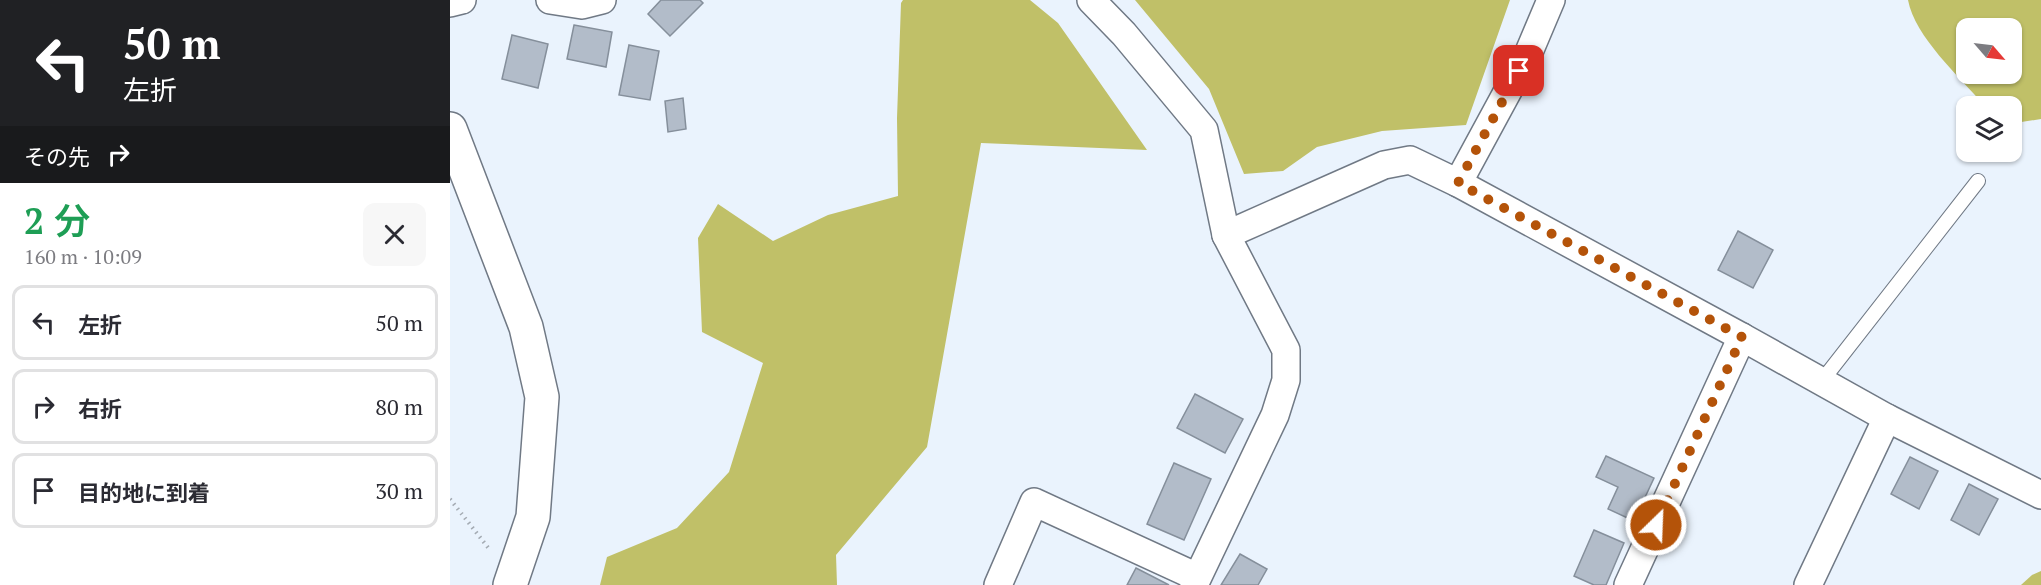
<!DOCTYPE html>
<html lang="ja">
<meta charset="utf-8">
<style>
:root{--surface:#fff;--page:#f7f7f7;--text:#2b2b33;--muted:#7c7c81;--line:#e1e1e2}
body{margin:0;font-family:"PT Serif","Noto Sans JP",serif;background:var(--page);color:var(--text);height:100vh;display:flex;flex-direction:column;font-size:22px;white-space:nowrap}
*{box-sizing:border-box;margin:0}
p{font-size:20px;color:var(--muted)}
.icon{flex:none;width:33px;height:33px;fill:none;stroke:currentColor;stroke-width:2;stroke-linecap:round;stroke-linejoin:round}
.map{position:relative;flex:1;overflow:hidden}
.sheet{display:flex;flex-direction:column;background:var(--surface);width:450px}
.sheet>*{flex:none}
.banner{background:#202124;color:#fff;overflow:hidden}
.needle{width:39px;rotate:118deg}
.tools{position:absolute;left:1506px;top:18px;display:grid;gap:12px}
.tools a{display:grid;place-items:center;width:66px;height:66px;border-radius:12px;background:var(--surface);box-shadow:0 2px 4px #0004;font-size:30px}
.pin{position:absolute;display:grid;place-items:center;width:51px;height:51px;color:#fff;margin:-26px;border-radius:12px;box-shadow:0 3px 9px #0006}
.me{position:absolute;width:66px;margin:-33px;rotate:24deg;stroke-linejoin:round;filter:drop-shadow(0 0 4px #0008)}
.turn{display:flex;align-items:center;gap:21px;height:126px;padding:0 24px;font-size:27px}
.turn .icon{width:78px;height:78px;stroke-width:2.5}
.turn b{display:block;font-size:42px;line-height:51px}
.then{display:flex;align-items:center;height:57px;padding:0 24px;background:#0003;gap:12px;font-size:22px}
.round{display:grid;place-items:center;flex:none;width:63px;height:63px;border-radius:12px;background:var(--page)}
.head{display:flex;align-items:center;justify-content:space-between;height:102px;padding:0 24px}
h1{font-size:36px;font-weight:600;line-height:45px;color:#1e9e55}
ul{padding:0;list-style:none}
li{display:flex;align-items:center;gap:18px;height:75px;margin:0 12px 9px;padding:0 12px;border:3px solid var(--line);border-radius:12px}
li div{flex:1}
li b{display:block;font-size:22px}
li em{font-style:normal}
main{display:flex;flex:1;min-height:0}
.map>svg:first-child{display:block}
.forest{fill:#c0c068;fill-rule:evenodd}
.building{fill:#b2bcc9;stroke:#858f9b;stroke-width:1.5}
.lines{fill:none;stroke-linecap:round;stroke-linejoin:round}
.lane-casing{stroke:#707985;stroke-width:16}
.street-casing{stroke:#707985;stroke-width:30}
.secondary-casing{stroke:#707985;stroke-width:36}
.path{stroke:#a4abb3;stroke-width:4;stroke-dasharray:1.5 4.5;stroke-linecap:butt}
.lane{stroke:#fff;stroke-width:14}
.street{stroke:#fff;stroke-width:27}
.secondary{stroke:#fff;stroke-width:33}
.route{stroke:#b45309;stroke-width:10;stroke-dasharray:0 18}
</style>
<main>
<section class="sheet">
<div class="banner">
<div class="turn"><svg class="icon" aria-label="left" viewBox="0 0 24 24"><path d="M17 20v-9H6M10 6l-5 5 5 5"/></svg><div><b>50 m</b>左折</div></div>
<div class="then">その先<svg class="icon" aria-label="right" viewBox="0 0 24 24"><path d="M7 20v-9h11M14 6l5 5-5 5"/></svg></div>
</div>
<div class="head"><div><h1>2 分</h1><p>160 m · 10:09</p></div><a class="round"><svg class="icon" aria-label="close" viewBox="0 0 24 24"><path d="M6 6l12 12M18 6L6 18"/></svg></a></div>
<ul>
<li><svg class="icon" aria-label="left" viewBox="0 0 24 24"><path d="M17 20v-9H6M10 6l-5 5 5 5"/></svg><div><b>左折</b></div><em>50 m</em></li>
<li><svg class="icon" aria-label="right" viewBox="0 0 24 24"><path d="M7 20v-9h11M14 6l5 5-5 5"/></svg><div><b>右折</b></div><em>80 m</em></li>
<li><svg class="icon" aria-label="arrive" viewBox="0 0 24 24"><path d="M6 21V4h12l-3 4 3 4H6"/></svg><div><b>目的地に到着</b></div><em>30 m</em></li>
</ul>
</section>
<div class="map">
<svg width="1591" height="585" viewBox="0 0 1591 585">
<rect width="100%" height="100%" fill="#eaf3fd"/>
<g class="forest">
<polygon points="453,0 580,0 608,23 697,150 531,143 477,447 386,555 387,585 150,585 157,557 227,528 279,472 313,363 252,332 248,238 268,204 323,241 378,215 448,196 447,118 451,3"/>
<polygon points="685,0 1060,0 1016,125 932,131 867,147 833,171 794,174 759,89"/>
<path d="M 1458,0 L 1591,0 L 1591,119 L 1565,123 L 1562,121 L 1562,106 L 1538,106 L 1533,104 C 1509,76 1465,37 1458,0 ZM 1562,28 L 1562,74 L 1516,74 L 1516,28 Z"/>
<polygon points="1591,571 1591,585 1571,585 1582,575"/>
</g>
<g class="building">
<polygon points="211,0 250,0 253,3 220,36 198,14"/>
<polygon points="124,25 162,32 156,67 117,59"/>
<polygon points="62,35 98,44 88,88 52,79"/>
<polygon points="179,45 209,51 200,100 169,95"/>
<polygon points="233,98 236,129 218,132 215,101"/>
<polygon points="1288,231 1323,250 1303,288 1268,270"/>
<polygon points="745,394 793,419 775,453 727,428"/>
<polygon points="1156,456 1204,478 1184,521 1158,509 1168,487 1146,477"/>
<polygon points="1460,457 1488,471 1469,509 1441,494"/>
<polygon points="724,463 761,479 734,540 697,524"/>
<polygon points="1519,484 1548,499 1529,535 1501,520"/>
<polygon points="1144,530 1174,543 1156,585 1144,585 1124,576"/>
<polygon points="790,554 817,569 808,585 771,585"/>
<polygon points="686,568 719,585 677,585"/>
</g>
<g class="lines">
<defs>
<polyline id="lane" points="1371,382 1528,181"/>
<g id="street">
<polyline points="100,0 132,5 152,0"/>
<polyline points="641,0 674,34 754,130 776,235 836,350 836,380 825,415 744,585"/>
<polyline points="0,3 12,0"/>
<polyline points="1008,183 1079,52 1101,0"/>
<polyline points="776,235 934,165 960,160 1008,183 1292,337"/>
<polyline points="548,585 584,502 747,577"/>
<polyline points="1178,585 1292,337 1437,418 1591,495"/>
<polyline points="1358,585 1437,418"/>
</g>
<polyline id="secondary" points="0,129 76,327 92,397 83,517 60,585"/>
</defs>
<use href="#lane" class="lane-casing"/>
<use href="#street" class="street-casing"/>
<use href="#secondary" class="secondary-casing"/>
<polyline class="path" points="0,499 40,550"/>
<use href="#lane" class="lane"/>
<use href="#street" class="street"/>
<use href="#secondary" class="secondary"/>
</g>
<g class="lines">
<polyline class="route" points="1069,71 1008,183 1292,337 1206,525"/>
</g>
</svg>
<div class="tools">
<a><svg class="needle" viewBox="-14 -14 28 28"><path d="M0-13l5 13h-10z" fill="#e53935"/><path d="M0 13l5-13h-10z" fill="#7c7c81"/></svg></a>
<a><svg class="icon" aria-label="layers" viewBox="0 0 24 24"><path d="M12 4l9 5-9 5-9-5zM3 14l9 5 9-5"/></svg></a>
</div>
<div class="pin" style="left:1069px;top:71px;background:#d93025"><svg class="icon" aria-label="arrive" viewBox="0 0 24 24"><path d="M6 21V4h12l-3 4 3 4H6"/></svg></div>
<svg class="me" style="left:1206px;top:525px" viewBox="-20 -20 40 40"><circle r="17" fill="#b45309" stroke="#fff" stroke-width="3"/><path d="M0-11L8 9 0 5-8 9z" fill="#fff"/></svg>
</div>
</main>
